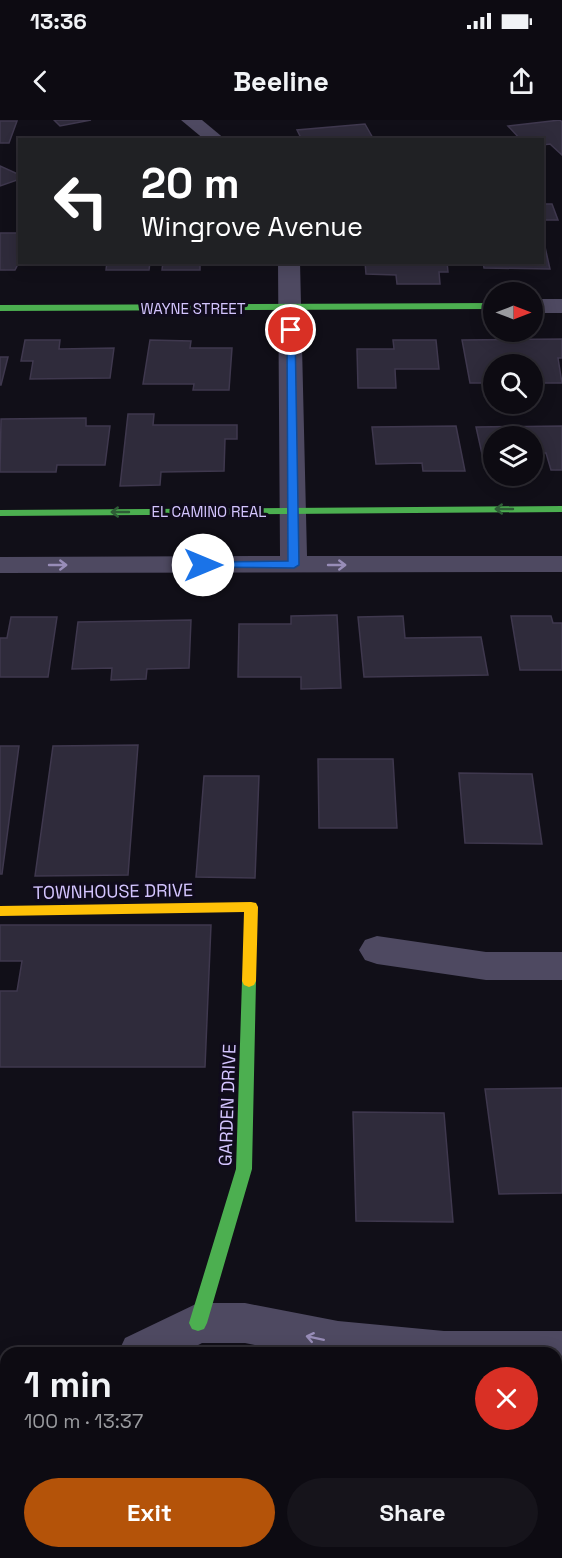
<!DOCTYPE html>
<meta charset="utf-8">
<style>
:root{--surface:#0d0b12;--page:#16141b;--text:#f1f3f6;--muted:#9a9b9f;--line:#2d2b32;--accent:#b45309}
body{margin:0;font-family:"Space Grotesk",sans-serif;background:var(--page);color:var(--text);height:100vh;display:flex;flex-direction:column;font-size:22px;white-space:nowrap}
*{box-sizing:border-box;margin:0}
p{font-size:20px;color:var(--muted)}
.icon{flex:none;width:33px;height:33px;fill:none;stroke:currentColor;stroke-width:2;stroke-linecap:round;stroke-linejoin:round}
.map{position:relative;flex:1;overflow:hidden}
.sheet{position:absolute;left:0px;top:1227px;width:562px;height:212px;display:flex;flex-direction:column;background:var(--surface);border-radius:18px 18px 0 0;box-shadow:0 3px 15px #0003,0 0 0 2px var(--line)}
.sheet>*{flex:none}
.banner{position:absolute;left:18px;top:18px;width:526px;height:126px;border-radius:0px;box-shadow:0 3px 15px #0003,0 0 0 2px var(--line);background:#202124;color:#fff;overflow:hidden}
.needle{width:39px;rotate:90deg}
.tools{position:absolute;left:483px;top:162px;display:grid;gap:12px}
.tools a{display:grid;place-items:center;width:60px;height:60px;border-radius:50%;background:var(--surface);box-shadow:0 3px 15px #0003,0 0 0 2px var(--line);font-size:30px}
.pin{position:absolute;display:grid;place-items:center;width:51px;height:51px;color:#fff;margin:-26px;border:3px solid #fff;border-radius:50%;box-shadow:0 2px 6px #0007}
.me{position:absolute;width:66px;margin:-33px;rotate:90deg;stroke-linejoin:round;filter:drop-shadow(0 0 4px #0008)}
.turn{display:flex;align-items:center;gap:21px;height:126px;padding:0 24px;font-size:27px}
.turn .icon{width:78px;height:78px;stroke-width:2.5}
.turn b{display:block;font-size:42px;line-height:51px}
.round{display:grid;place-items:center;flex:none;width:63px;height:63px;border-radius:32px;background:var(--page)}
.head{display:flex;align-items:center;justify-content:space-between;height:102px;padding:0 24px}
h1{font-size:36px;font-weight:700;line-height:45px}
.cta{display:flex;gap:12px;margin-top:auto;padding:12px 24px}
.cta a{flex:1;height:69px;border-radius:36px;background:var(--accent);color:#fff;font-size:24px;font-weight:700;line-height:69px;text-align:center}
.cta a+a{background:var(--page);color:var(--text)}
.status{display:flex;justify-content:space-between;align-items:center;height:42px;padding:0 30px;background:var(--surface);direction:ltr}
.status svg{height:16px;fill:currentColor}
header{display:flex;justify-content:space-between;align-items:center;height:78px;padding:0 24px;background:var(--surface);font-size:27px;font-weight:700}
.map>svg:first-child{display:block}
.building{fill:#2f2b3b;stroke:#3f384e;stroke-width:1.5}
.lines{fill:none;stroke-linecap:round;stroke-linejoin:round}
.street{fill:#4e4961;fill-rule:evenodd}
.fast{fill:#4caf50;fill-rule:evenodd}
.slow{fill:#ffc107;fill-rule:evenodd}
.oneway{stroke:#2e5d36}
.oneway2{stroke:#988db8}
.route{fill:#1a73e8;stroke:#114b97;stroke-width:1.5}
.labels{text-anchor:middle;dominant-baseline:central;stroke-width:6;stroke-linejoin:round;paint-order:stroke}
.far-street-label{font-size:15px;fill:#d4c5ff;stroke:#100b1c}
.street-label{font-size:18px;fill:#d4c5ff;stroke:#100b1c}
</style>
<div class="status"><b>13:36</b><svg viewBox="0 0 49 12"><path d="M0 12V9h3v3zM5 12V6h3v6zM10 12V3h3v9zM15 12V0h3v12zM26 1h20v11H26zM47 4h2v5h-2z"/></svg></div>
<header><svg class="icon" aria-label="back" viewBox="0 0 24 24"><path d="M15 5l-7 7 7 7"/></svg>Beeline<svg class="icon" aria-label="share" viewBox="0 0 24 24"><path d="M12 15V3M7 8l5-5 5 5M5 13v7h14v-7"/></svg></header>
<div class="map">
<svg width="562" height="1438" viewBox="0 0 562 1438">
<rect width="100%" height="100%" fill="#110f18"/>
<g class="building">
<polygon points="54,0 91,0 60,6"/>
<polygon points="560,0 562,2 562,35 550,24 543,25 543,20 521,20 508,6"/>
<polygon points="0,1 17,1 9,23 0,23"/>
<polygon points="365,4 374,20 302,20 297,10"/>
<polygon points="0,46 20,55 20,59 0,66"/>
<polygon points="543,84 552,84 558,100 543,100"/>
<polygon points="0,113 18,113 20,140 15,150 0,150"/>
<polygon points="543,118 550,149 484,148 483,142 543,142"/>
<polygon points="107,142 150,142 149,150 106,150"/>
<polygon points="163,142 237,142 200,143 200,150 162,150"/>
<polygon points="365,142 447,142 448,152 439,152 440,164 397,164 396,155 366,154"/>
<polygon points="562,219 562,238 558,238 562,263 532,263 532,244 494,244 494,263 470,263 462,220"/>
<polygon points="25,220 60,220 59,229 114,228 110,258 30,259 33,241 21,241"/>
<polygon points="150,220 191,221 190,228 232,228 229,270 193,270 194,264 143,264"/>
<polygon points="393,220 436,220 439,249 395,249 396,268 358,268 357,229 394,229"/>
<polygon points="0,237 8,237 1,265 0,265"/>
<polygon points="128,294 154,294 153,305 237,305 237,319 225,319 224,351 161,352 160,365 120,366"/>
<polygon points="86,298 86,306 110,306 105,345 57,345 56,352 0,352 1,299"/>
<polygon points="456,306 465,351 423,351 422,343 376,344 372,307"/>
<polygon points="562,306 562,350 551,350 546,333 532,333 532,316 494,316 494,334 482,334 476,307"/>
<polygon points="337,495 341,568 301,569 301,557 238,557 239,504 291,504 291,496"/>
<polygon points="403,496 405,518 481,517 488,555 364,557 358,497"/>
<polygon points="511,496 551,496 553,503 562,503 562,550 520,550"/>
<polygon points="11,497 57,497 48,557 0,557 0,518 7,518"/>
<polygon points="191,500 189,548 147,549 146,559 111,560 112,548 72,549 78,502"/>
<polygon points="138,625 128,755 35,756 53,626"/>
<polygon points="0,626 19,626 2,754 0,754"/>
<polygon points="318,639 393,639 397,708 319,708"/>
<polygon points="459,653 532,654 542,724 465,723"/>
<polygon points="204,656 259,656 255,758 196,757"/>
<polygon points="0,805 211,805 205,947 0,947 0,871 17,871 22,841 0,841"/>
<polygon points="562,968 562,1073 499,1074 485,969"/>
<polygon points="353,992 444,993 453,1102 356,1101"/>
</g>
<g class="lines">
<g class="street">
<polygon points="181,0 202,0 226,20 205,20"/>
<polygon points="278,142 300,142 307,436 562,436 562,452 0,453 0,437 280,436"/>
<rect x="532" y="179" width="30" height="14"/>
<polygon points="377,816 486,832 562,832 562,860 486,860 377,844 365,840 359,830 365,820"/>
<polygon points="198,1183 245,1183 338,1201 444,1211 562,1211 562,1253 556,1253 556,1233 292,1233 245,1223 202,1223 183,1233 118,1233 125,1218"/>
<polygon points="6,1289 6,1334 0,1336 0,1291"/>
<polygon points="556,1389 562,1389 562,1437 546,1432 556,1432"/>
<polygon points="7,1432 64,1432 61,1438 5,1438"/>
<rect x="374" y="1432" width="48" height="6"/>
</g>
<g class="fast">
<polygon points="494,183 494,189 0,191 0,185"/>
<polygon points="562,386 562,392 0,396 0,390"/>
<polygon points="249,855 254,857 256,861 252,1049 207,1203 204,1209 198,1211 192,1209 189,1203 236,1049 242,861 244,857"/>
</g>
<polygon class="slow" points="251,782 256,783 258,787 256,861 254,865 249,867 244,865 242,861 244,792 0,796 0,786"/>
</g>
<defs><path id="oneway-shaft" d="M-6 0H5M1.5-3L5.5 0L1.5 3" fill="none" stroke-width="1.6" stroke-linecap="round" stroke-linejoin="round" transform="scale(1.5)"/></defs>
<g class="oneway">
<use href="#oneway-shaft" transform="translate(504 389) rotate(180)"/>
<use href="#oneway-shaft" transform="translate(120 392) rotate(180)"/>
</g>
<g class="oneway2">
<use href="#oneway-shaft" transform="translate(58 445)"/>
<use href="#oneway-shaft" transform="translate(337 445)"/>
<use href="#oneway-shaft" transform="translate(315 1218) rotate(-168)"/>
</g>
<polygon class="route" points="287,208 295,210 299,445 294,448 199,447 199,443 203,442 288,441"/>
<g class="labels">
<g class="far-street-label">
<text x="193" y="188">WAYNE STREET</text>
<text x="209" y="391">EL CAMINO REAL</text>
</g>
<g class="street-label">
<text transform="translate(113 771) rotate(-1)">TOWNHOUSE DRIVE</text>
<text transform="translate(227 985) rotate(-88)">GARDEN DRIVE</text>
</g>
</g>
</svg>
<div class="tools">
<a><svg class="needle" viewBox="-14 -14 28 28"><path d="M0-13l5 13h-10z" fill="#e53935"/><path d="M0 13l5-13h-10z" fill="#9a9b9f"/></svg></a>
<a><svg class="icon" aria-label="search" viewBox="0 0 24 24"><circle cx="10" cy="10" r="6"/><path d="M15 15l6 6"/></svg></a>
<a><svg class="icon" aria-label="layers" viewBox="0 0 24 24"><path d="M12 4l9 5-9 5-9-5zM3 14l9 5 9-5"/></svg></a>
</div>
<div class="pin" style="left:291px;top:210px;background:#d93025"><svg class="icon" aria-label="arrive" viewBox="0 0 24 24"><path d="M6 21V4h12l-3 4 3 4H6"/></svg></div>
<svg class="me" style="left:203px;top:445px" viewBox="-20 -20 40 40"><circle r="19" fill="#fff"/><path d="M0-13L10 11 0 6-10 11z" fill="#1a73e8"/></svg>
<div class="banner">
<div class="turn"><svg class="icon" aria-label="left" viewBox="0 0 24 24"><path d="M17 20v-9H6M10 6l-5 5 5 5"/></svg><div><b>20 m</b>Wingrove Avenue</div></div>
</div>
<section class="sheet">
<div class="head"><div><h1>1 min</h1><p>100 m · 13:37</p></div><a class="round" style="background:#d93025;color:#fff"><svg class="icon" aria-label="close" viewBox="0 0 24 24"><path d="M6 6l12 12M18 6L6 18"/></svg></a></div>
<div class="cta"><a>Exit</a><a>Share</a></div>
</section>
</div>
